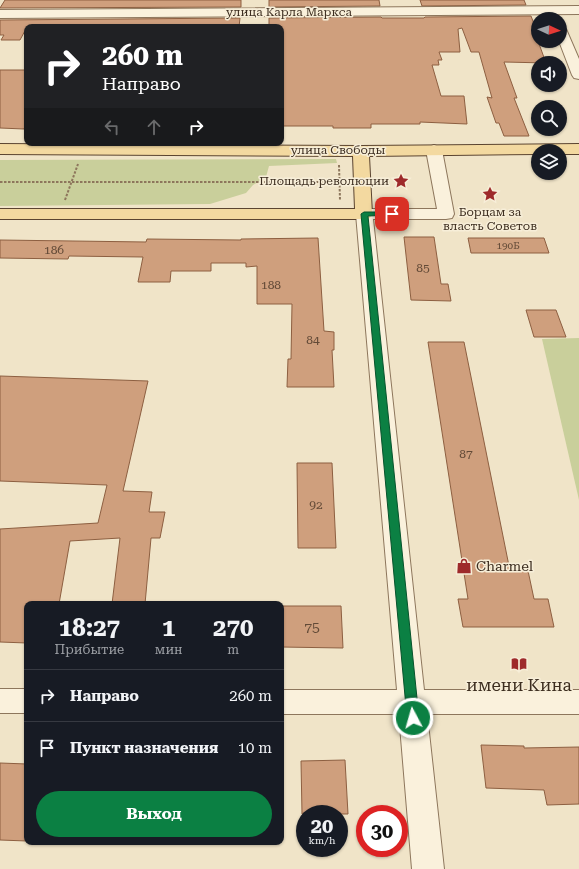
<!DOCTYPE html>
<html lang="ru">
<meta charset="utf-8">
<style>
:root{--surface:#171b24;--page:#242831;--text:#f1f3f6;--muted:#9ea1a6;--line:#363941;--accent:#0b8043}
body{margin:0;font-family:"Roboto Serif",serif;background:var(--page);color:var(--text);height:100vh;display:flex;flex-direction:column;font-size:15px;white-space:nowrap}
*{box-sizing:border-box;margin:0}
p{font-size:13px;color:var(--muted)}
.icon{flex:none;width:22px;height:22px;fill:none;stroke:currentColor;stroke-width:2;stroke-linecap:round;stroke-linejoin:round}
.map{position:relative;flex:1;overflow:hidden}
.details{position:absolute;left:24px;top:601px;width:260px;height:244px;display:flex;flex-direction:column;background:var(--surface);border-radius:8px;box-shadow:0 1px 3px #0004}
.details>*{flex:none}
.guide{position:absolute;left:24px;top:24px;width:260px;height:122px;border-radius:8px;box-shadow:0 1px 3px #0004;background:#202124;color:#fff;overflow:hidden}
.needle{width:26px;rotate:94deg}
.tools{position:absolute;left:531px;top:12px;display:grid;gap:8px}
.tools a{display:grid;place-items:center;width:36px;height:36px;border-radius:50%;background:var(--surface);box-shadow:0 1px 3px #0004;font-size:20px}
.speed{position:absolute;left:296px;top:805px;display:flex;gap:8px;font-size:20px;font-weight:700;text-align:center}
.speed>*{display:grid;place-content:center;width:52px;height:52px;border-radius:50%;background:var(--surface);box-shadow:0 1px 3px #0004;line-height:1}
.speed small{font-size:10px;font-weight:400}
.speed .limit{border:6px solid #d22;background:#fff;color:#111}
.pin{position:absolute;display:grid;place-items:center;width:34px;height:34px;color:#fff;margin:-17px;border-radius:8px;box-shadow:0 2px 6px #0006}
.me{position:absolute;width:44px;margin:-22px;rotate:354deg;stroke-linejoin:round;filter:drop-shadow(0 0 3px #0008)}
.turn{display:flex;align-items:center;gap:14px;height:84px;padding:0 12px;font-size:18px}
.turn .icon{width:52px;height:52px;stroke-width:2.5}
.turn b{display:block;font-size:28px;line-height:34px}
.lanes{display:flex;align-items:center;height:38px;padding:0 12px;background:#0003;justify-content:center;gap:20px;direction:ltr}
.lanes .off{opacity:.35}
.eta{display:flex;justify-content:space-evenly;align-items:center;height:68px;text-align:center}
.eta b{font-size:24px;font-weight:700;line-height:28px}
.cta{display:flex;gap:8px;margin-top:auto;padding:8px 12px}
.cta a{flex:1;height:46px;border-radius:24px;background:var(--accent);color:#fff;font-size:16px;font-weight:700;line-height:46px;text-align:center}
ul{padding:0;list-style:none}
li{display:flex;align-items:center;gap:12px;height:52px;padding:0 12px;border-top:1px solid var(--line)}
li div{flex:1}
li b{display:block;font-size:15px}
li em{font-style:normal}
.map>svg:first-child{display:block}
.green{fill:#c9cf9b}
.building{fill:#cf9f7d;stroke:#8d5f41}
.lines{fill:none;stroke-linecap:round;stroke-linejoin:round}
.minor-casing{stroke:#8d765c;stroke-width:2}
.major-casing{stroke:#5b4430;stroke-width:2}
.path{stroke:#8d765c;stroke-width:2;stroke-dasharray:2.5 1.5;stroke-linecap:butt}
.minor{fill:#faf1dc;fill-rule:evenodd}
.major{fill:#f3d9a0;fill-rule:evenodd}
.route{fill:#0b8043;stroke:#07532c}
.labels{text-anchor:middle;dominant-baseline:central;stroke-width:3;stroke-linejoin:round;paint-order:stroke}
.far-number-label{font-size:10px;fill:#624a37}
.far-street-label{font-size:12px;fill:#3d2e20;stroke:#f7eed8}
.far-poi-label{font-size:12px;fill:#3d2e20;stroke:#f7eed8;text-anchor:end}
.number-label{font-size:12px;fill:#624a37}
.poi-label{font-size:14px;fill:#3d2e20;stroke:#f7eed8;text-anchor:start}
.near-number-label{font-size:14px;fill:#624a37}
.near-poi-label{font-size:17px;fill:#3d2e20;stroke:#f7eed8}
</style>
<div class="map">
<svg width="579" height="869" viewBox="0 0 579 869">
<rect width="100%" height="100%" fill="#f0e4c8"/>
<g class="green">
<polygon points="336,159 337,163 269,166 266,177 253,185 246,193 210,204 0,206 0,160"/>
<polygon points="579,338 579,500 542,339"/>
</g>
<g class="building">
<polygon points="5,0 241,0 241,7 0,8"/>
<polygon points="269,0 379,0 380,6 269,7"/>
<polygon points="420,0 524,0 526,5 422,6"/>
<polygon points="531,16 538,34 538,41 546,63 504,62 517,98 514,98 529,136 504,136 499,123 496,123 487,97 492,98 479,52 471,52 462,28 458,29 460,52 439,52 442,60 438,60 439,65 432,65 441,96 464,96 467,124 420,122 420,124 371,124 371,128 333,128 333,126 281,126 281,26 269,26 269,18 381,17 382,18 424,18 425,17"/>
<polygon points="240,18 239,27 27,27 20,40 1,40 4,35 0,35 0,20"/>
<polygon points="0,70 27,70 27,123 24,129 0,128"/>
<polygon points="404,237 434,237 441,284 448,284 451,301 411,300"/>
<polygon points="318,238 324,331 334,332 334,350 332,350 334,387 287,387 288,359 291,359 292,304 257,304 257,266 246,267 246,263 211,263 211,271 171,271 170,282 138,282 143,257 69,256 68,259 0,258 0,240 146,242 147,239 241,240 241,239"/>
<polygon points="468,238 544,238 549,253 471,253"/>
<polygon points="526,310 556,310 566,337 534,337"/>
<polygon points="428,342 464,342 509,566 527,566 534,599 548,599 554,627 463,627 458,599 468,599"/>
<polygon points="0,376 148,381 123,491 152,492 149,512 165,512 160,538 151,538 145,604 112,604 120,538 70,541 59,604 27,604 27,643 0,642 0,529 98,523 107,485 0,481"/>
<polygon points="297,463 332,463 336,548 298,548"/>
<polygon points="281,606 341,606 343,648 281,647"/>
<polygon points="481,745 524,746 524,748 579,747 579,804 547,805 544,790 486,788"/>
<polygon points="345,760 348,814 302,814 301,761"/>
<polygon points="0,763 27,764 27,841 0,840"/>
</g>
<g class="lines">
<defs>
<g id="minor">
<polygon points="579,6 579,14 0,18 0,10"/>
<polygon points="560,25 564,26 566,29 579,59 579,79 574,78 572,75 559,41 560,41"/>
<polygon points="434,145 439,147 442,150 454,214 452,218 446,219 373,219 424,690 579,690 579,714 427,714 444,869 412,869 399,714 281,714 281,690 397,690 356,214 358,210 364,209 437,209 426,150 429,147"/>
<rect x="0" y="689" width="27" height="24"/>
</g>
<polygon id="major" points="0,144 361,146 579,144 579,154 560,154 560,151 538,151 538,154 369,156 372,214 370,218 364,219 0,219 0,209 355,209 353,156 0,154"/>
</defs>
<use href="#minor" class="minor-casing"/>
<use href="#major" class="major-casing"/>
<g class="path">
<polyline points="339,165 340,200"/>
<polyline points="0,182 340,182"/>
<polyline points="65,200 78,164"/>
</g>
<use href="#minor" class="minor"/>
<use href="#major" class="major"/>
</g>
<polygon class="route" points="392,212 395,214 394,215 368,216 419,718 417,721 413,723 409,721 407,718 361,214 364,212"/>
<defs>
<symbol id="sight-bare" viewBox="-9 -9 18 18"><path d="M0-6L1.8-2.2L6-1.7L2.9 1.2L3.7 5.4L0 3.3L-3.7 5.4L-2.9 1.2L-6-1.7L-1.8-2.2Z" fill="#9e2a2b" stroke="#f7eed8" stroke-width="2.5" paint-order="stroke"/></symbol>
<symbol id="shop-bare" viewBox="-9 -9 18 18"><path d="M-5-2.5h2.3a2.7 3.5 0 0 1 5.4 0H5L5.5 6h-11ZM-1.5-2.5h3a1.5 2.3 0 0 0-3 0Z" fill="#9e2a2b" stroke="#f7eed8" stroke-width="2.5" paint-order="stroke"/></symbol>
<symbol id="library-bare" viewBox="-9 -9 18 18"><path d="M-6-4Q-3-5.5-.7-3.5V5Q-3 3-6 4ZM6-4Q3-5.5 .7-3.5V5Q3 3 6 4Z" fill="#9e2a2b" stroke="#f7eed8" stroke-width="2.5" paint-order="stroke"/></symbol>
</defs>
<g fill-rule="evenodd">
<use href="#sight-bare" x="390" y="170" width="22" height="22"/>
<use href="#sight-bare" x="479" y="183" width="22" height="22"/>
<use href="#shop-bare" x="453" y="555" width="22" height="22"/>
<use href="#library-bare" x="508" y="653" width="22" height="22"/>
</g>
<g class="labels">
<g class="far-number-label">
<text x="508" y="245">190Б</text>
</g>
<g class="far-street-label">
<text x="289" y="12">улица Карла Маркса</text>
<text x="338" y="150">улица Свободы</text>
</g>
<g class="far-poi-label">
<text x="389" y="181">Площадь революции</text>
<text x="490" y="212" text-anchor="middle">Борцам за<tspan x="490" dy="14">власть Советов</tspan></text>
</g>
<g class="number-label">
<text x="54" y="250">186</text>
<text x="423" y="268">85</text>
<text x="271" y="285">188</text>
<text x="313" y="340">84</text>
<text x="466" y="454">87</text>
<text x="316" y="505">92</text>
</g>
<g class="poi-label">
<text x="476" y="566">Charmel</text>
</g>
<g class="near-number-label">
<text x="312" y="627">75</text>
</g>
<g class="near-poi-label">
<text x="519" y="685">имени Кина</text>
</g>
</g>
</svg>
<div class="tools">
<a><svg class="needle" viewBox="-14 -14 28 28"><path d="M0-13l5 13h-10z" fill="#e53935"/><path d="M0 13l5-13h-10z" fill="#9ea1a6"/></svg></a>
<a><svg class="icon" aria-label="sound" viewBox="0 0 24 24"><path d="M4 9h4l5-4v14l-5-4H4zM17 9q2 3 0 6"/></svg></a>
<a><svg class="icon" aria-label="search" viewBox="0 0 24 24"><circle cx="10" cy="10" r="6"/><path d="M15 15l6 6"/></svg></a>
<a><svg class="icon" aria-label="layers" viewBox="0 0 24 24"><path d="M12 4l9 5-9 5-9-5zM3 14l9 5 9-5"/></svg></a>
</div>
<div class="speed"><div>20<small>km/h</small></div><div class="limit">30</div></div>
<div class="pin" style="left:392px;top:214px;background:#d93025"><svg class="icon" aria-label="arrive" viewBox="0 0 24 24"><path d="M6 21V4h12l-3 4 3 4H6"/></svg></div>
<svg class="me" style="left:413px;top:718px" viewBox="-20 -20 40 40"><circle r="17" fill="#0b8043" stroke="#fff" stroke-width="3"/><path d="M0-11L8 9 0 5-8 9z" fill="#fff"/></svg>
<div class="guide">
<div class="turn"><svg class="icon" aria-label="right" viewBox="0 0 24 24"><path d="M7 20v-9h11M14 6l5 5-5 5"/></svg><div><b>260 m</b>Направо</div></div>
<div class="lanes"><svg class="icon off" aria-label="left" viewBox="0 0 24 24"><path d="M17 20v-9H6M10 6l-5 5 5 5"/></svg><svg class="icon off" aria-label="ahead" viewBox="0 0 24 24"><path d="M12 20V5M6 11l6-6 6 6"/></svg><svg class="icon" aria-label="right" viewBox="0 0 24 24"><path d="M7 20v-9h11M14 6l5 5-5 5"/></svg></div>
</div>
<section class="details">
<div class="eta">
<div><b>18:27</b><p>Прибытие</p></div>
<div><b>1</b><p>мин</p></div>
<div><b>270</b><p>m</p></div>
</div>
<ul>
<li><svg class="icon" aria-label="right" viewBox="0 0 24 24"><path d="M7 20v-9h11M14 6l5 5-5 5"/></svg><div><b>Направо</b></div><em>260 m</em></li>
<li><svg class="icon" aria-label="arrive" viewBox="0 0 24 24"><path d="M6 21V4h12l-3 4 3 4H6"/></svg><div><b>Пункт назначения</b></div><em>10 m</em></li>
</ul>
<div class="cta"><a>Выход</a></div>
</section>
</div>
